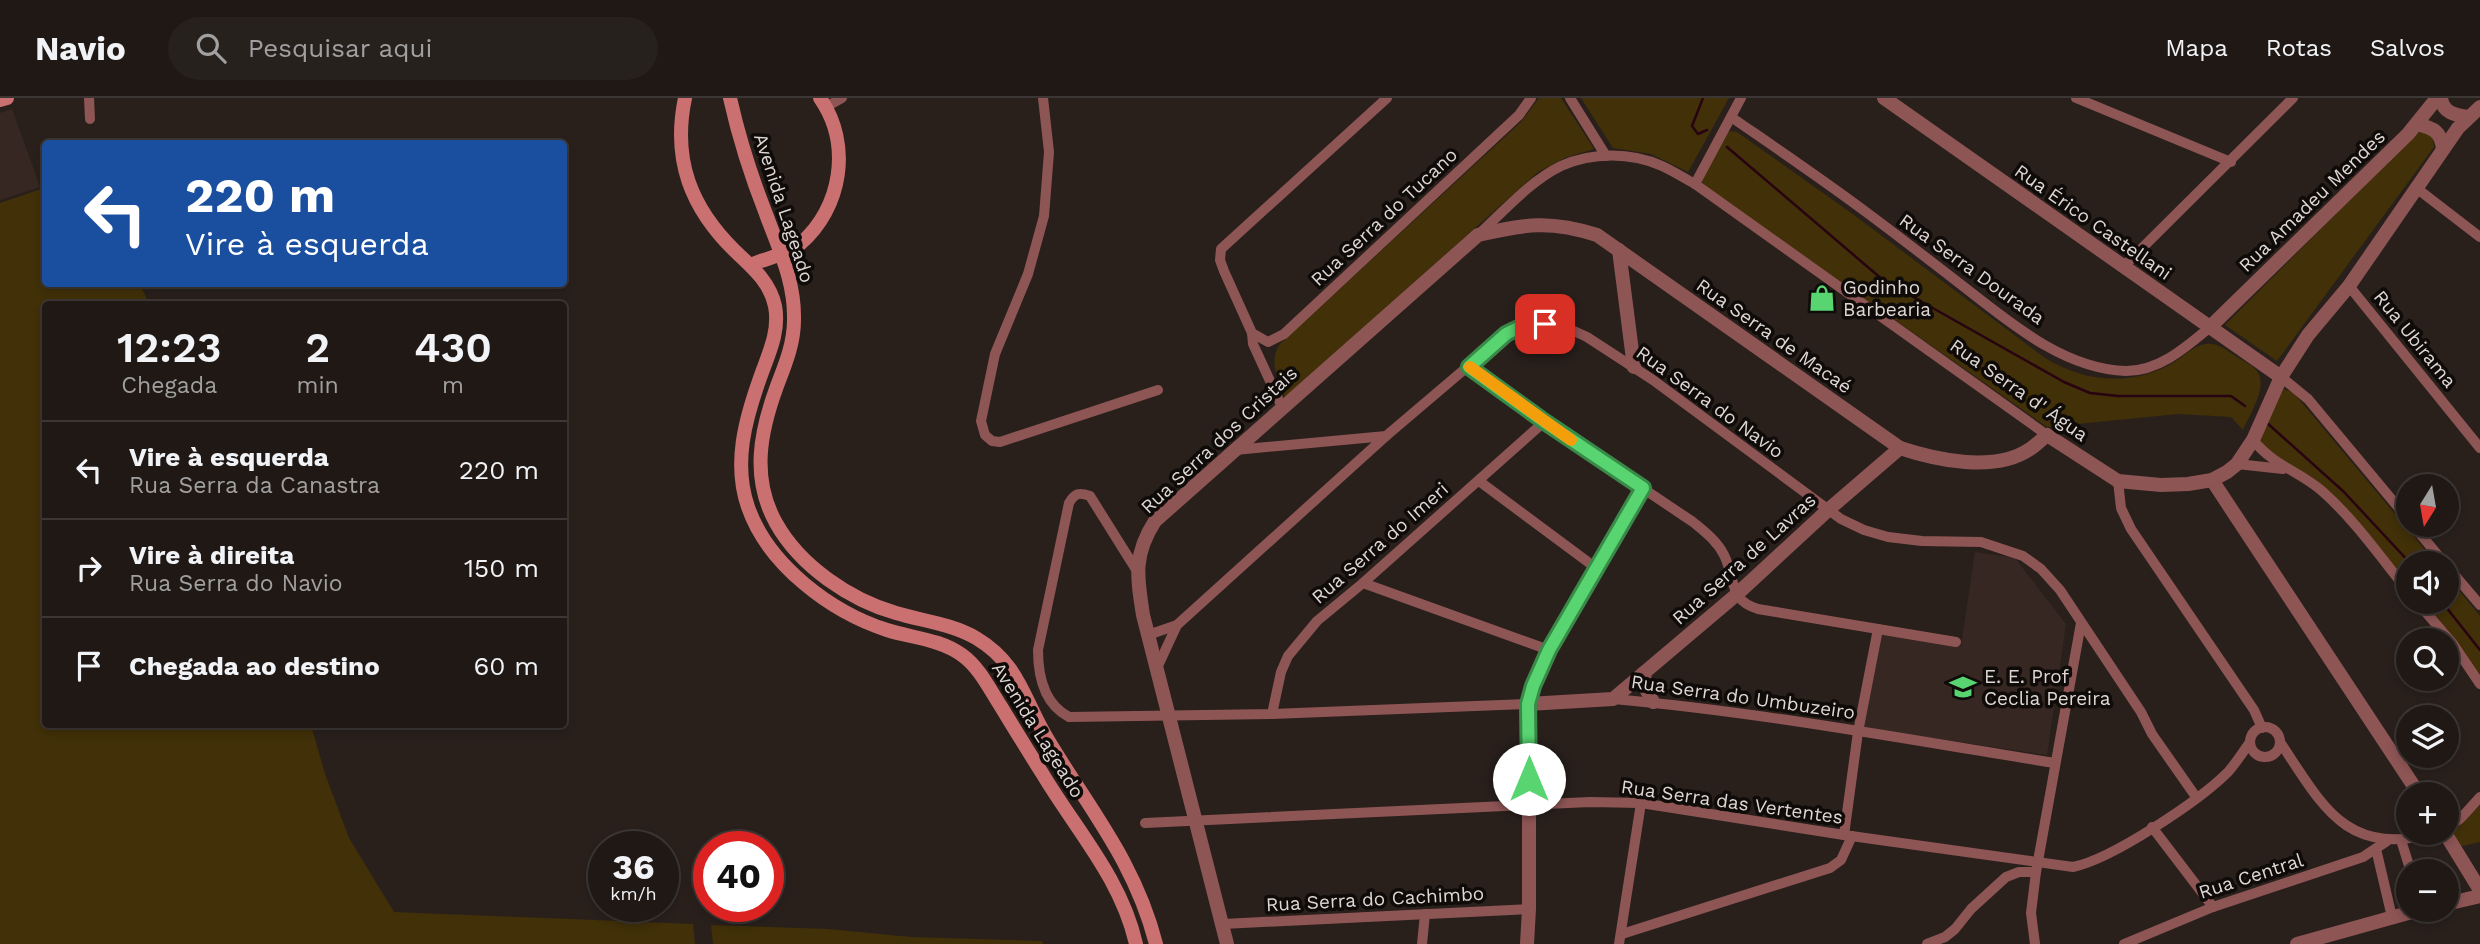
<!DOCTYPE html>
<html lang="pt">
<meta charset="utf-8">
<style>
:root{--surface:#1f1815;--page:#27211e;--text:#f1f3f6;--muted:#a1a0a0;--line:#3c3734}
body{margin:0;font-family:"Work Sans",sans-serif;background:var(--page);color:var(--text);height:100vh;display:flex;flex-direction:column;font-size:26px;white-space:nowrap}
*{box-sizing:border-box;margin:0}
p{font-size:23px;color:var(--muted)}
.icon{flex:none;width:38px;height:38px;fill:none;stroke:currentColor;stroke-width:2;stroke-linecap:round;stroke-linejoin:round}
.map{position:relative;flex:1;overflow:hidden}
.drawer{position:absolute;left:42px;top:203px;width:525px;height:427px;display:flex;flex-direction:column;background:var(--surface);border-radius:7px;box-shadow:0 4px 10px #0003,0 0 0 2px var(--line)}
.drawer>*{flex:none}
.guide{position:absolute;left:42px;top:42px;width:525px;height:147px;border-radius:7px;box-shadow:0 4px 10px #0003,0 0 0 2px var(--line);background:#1a4fa0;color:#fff;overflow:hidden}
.needle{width:46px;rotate:191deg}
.tools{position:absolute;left:2396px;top:376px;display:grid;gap:14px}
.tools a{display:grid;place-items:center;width:63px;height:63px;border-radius:50%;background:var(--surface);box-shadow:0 4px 10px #0003,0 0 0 2px var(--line);font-size:35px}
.speed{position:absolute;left:588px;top:733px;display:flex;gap:14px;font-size:35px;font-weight:700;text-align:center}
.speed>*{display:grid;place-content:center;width:91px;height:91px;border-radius:50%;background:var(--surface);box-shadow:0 4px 10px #0003,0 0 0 2px var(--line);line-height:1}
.speed small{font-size:18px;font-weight:400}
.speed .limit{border:10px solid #d22;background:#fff;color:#111}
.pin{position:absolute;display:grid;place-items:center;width:60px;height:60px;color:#fff;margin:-30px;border-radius:14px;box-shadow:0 4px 10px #0006}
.me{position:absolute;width:77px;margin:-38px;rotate:0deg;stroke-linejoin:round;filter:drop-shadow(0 0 5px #0008)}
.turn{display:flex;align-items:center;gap:24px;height:147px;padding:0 28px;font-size:32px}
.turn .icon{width:91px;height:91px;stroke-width:2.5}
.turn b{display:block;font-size:49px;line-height:60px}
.eta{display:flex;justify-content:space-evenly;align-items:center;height:119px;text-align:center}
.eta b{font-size:42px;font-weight:600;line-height:49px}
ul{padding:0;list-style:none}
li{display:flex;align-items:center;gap:21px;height:98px;padding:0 28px;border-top:2px solid var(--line)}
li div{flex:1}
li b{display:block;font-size:26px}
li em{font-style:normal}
header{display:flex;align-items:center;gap:42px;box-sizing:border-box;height:98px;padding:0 35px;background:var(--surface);border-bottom:2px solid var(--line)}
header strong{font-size:33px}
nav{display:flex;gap:38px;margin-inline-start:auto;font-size:24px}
.search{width:490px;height:63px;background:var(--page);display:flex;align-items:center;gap:18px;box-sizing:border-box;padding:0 24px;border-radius:38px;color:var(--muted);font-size:26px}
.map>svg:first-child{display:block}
.built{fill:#362722}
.green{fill:#413008}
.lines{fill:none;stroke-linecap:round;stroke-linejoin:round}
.stream{stroke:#280312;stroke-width:2.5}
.minor{stroke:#8e5555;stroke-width:10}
.tertiary{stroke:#8e5555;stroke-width:14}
.secondary{stroke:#cb7071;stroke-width:14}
.route-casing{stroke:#398a49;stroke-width:18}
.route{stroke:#58d570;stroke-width:12}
.slow{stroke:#f59e0b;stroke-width:12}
.labels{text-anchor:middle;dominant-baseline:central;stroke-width:7;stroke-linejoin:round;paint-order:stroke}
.street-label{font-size:19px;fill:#ded7d5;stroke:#0f0b09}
.poi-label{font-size:19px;fill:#ded7d5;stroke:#0f0b09;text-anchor:start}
</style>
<header>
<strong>Navio</strong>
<div class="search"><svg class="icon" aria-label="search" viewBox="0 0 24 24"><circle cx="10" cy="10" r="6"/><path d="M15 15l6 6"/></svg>Pesquisar aqui</div>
<nav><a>Mapa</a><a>Rotas</a><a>Salvos</a></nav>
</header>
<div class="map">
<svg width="2480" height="846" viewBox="0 0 2480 846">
<rect width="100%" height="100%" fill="#29201c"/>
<g class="built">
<polygon points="12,11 40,89 0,102 0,15"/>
<polygon points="1975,454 2015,460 2066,526 2047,657 1863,630 1877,536 1961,548"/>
</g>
<g class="green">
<path d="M 1539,0 L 1561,0 L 1594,51 L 1567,59 L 1538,74 L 1285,299 C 1278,280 1268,264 1280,246 L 1521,24 Z"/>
<polygon points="1581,0 1729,0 1688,74 1651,56 1613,50"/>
<path d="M 1731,33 L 1737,34 L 1854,117 L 2045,260 C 2084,284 2131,289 2173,265 C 2183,259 2193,248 2205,246 C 2217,244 2225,251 2234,257 C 2241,262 2251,266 2256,272 C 2270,287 2249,317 2243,332 L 2231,319 L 2178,316 L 2047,329 L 1703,87 L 1702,80 L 1728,34 Z"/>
<polygon points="2419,33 2432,35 2434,49 2277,263 2225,227"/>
<polygon points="44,90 46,186 140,186 149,206 46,206 46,626 311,627 325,676 349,740 394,814 693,826 695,846 0,846 0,105"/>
<polygon points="2283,291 2293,294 2436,465 2408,466 2408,488 2339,404 2271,355 2261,344 2259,338"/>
<polygon points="2447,478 2480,518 2480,579 2421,504 2446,504"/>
<polygon points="2480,707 2480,744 2458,749 2452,737 2453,734"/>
<polygon points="711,827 828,831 911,839 1042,843 1043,846 713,846"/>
</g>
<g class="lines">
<g class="stream">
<polyline points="1703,0 1692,28 1698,36 1707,32"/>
<polyline points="1727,49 1883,182 2064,284 2090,295 2118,298 2231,298 2245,308"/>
<polyline points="2266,324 2343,393 2411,466"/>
<polyline points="2442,504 2480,552"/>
</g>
<g class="minor">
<polyline points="89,0 90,21"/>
<polyline points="1043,0 1049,54 1044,118 1028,176 995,256 981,323 985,337 992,343 1000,344 1158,292"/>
<polyline points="1570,0 1606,58"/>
<polyline points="2076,0 2231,64"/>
<polyline points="826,9 842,0"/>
<path d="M 1731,19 C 1776,50 1822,81 1866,114 C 1897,137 1928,161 1959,185 C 2007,222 2062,271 2126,273 C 2159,273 2185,250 2209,230"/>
<polyline points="1695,86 1741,0"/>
<polyline points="2415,89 2480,139"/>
<path d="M 1478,137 C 1503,114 1530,83 1561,68 C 1592,54 1631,54 1662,68 C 1673,73 1684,80 1695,86 L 2047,337"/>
<polyline points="2123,169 2293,0"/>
<polyline points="2349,188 2480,350"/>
<polyline points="1252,235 1268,244 1284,236 1519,17 1531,0"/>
<path d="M 1469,269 L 1544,324 L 1693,424 C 1705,434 1717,443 1724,457 C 1736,481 1728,502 1758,511 L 1956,544"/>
<polyline points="2281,279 2308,301 2408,421"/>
<polyline points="1282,309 1253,246 1252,235 1224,173 1220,162 1221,151 1387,0"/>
<path d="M 2253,342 C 2274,368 2299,373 2322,393 C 2355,422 2381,460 2408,493"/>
<polyline points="1235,352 1386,338"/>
<polyline points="2237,366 2283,371"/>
<polyline points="1479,383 1596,470"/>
<polyline points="2118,383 2121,410 2131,431 2254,612 2262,630"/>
<polyline points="2413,427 2445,466"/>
<polyline points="2446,467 2480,507"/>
<path d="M 1137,473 L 1090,398 C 1079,394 1075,395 1069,405 L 1038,552 C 1038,578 1044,606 1069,619 L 1272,616 L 1528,606"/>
<polyline points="1363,485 1549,552"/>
<polyline points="2417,504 2453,546 2480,586"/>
<polyline points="1148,537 1177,527"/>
<polyline points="1157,570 1177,527 1386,338 1506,236 1522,228 1545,226 1563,228 1587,239 1653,282 1841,421 1864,432 1888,439 1922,443 1981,444 2023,458 2041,471 2060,492 2141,614 2152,636 2196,699"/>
<polyline points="1529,597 1549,552 1643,390"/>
<path d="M 1613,601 C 1761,614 1909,642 2055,665"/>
<polyline points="1272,616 1281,574 1288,558 1317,523 1363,485 1544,324"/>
<circle cx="2265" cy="644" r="15"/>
<path d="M 2280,644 C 2324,710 2346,759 2436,735"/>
<path d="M 1145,725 L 1590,704 L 1641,705 L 1844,737 L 2073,769 C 2112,761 2199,703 2228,674 C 2236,665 2243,654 2250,644"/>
<polyline points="2152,729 2213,809"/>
<polyline points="2446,731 2461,720 2480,699"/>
<polyline points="1844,737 1858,634 1878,531"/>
<polyline points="2401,742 2411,774"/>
<polyline points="2376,751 2392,819"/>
<polyline points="1223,826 1529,811"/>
<polyline points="1622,836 1830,770 1841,762 1852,738"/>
<polyline points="1422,846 1425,816"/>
<polyline points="1619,846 1641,705"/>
<polyline points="1927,846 1945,839 1955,831 1971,811 2006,779 2019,774 2036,774"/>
<polyline points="2035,846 2031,815 2036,774 2081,525"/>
<polyline points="2124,846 2213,809 2363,759 2387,743"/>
</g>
<g class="tertiary">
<polyline points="1884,0 2281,279"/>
<path d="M 2441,0 C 2443,15 2455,17 2468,19"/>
<path d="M 2417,26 C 2433,30 2441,33 2443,51"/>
<polyline points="1619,152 1634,269"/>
<polyline points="2209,230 2408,36 2437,0"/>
<polyline points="2212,382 2419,696"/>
<polyline points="1644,575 1646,591 1653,604"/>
<polyline points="1528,606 1613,601 1736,497 1828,412 1900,350"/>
<polyline points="2445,735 2480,792"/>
<polyline points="2446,806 2480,798"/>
<path d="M 1227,846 L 1143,517 C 1137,479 1133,457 1155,423 L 1478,137 C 1525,126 1550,122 1597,137 L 1900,350 C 1936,362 1995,375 2030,351 C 2036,347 2042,341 2047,337 L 2118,383 L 2161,387 L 2188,386 L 2212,382 L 2227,374 L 2237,366 L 2253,342 L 2281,279 L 2308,237 L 2349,188 L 2458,30 L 2480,9"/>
<polyline points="1527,846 1529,811 1529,599"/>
<polyline points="2297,846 2419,812"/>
</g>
<g class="secondary">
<path d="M 685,0 C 672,62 691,110 735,153 C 752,169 770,184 775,208 C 780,234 768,257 760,280 C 745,322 733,366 748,409 C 768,467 831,514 887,532 C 912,540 940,541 962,557 C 979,569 989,590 1000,607 C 1014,630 1028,653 1042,675 C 1076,732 1121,780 1136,846"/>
<path d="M 730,0 C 739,40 751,78 766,116 C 779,152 795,183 794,222 C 794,246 785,267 777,288 C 760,334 751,380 776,425 C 800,468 850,502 896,515 C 923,523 952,526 976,540 C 1020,566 1024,603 1048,642 C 1090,712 1135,764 1156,846"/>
<polyline points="0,2 7,0"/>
<path d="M 751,167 C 765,160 788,157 800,146 C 842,110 852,46 820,0"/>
</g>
</g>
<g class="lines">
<defs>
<polyline id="route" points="1529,681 1528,606 1533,588 1549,552 1643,390 1545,324 1469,269 1506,236 1522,228 1545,226"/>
</defs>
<use href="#route" class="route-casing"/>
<use href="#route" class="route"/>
<polyline class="slow" points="1470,269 1571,342"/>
</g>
<defs>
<symbol id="shop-bare" viewBox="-9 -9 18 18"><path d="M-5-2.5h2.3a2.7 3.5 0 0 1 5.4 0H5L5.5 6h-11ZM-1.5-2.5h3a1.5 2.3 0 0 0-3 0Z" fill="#58d570" stroke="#0f0b09" stroke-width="2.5" paint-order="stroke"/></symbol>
<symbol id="school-bare" viewBox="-9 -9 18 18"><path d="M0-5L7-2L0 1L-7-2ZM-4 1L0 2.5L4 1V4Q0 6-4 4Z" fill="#58d570" stroke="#0f0b09" stroke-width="2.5" paint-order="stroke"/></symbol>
</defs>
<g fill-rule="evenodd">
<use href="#shop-bare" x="1803" y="181" width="38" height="38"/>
<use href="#school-bare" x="1944" y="570" width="38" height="38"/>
</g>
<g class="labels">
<g class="street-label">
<text transform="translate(2312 103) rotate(-44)">Rua Amadeu Mendes</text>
<text transform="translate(784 110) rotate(72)">Avenida Lageado</text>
<text transform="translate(1384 119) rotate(-43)">Rua Serra do Tucano</text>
<text transform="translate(2093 124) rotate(35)">Rua Érico Castellani</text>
<text transform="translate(1972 171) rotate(36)">Rua Serra Dourada</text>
<text transform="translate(1774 238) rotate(35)">Rua Serra de Macaé</text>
<text transform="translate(2415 241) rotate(51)">Rua Ubirama</text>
<text transform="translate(2019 292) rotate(35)">Rua Serra d' Água</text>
<text transform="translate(1710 304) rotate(36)">Rua Serra do Navio</text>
<text transform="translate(1219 342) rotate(-43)">Rua Serra dos Cristais</text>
<text transform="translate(1380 445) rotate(-41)">Rua Serra do Imeri</text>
<text transform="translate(1744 461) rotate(-42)">Rua Serra de Lavras</text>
<text transform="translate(1743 599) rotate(8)">Rua Serra do Umbuzeiro</text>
<text transform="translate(1038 632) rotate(58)">Avenida Lageado</text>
<text transform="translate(1732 704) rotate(8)">Rua Serra das Vertentes</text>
<text transform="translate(2251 778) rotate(-18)">Rua Central</text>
<text transform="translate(1375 801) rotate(-3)">Rua Serra do Cachimbo</text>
</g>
<g class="poi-label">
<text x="1843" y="189">Godinho<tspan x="1843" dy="22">Barbearia</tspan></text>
<text x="1984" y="578">E. E. Prof<tspan x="1984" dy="22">Ceclia Pereira</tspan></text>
</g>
</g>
</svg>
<div class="tools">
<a><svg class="needle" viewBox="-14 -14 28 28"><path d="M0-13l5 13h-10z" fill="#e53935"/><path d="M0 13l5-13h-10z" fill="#a1a0a0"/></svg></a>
<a><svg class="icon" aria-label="sound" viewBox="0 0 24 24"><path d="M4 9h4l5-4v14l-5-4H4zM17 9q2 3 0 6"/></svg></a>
<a><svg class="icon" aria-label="search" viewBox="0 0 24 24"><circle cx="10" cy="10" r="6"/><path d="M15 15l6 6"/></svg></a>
<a><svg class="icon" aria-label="layers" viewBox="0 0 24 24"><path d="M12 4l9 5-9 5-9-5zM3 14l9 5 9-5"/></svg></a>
<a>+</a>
<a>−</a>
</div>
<div class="speed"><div>36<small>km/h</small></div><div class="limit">40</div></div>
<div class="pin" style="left:1545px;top:226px;background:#d93025"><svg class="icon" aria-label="arrive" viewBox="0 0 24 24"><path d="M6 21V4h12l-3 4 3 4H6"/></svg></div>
<svg class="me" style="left:1529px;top:681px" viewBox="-20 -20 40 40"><circle r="19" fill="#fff"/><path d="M0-13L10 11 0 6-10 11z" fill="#58d570"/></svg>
<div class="guide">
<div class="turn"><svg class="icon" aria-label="left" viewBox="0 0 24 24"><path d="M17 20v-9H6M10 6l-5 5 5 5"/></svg><div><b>220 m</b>Vire à esquerda</div></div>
</div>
<section class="drawer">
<div class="eta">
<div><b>12:23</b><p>Chegada</p></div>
<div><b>2</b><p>min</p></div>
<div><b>430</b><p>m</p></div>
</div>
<ul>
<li><svg class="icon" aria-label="left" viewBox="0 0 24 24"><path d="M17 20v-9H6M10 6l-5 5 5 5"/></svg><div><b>Vire à esquerda</b><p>Rua Serra da Canastra</p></div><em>220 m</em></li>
<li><svg class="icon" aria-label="right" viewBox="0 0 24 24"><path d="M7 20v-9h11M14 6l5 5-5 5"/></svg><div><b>Vire à direita</b><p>Rua Serra do Navio</p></div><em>150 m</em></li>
<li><svg class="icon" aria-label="arrive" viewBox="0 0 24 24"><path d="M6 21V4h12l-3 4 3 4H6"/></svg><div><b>Chegada ao destino</b></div><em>60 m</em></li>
</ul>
</section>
</div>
